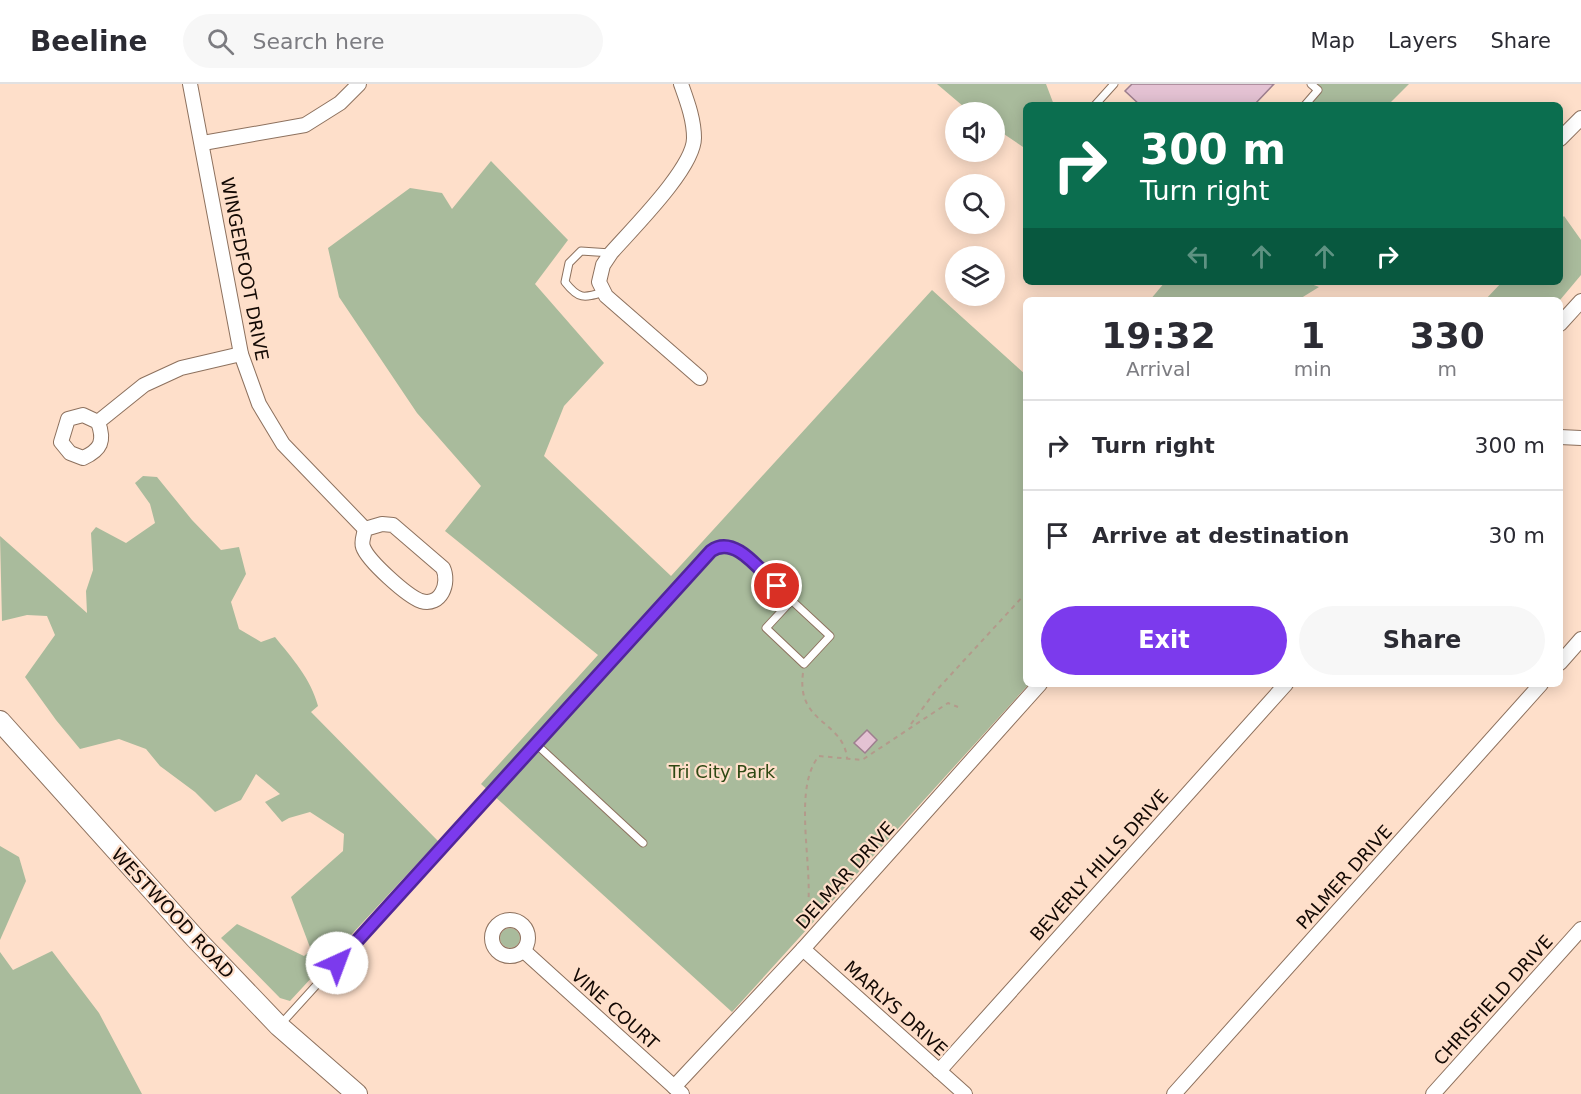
<!DOCTYPE html>
<style>
:root{--surface:#fff;--page:#f7f7f7;--text:#2b2b33;--muted:#7c7c81;--line:#e1e1e2;--accent:#7c3aed}
body{margin:0;font-family:"DejaVu Sans",sans-serif;background:var(--page);color:var(--text);height:100vh;display:flex;flex-direction:column;font-size:22px;white-space:nowrap}
*{box-sizing:border-box;margin:0}
p{font-size:20px;color:var(--muted)}
.icon{flex:none;width:33px;height:33px;fill:none;stroke:currentColor;stroke-width:2;stroke-linecap:round;stroke-linejoin:round}
.map{position:relative;flex:1;overflow:hidden}
.side{position:absolute;left:1023px;top:213px;width:540px;height:390px;display:flex;flex-direction:column;background:var(--surface);border-radius:9px;box-shadow:0 3px 15px #0003}
.side>*{flex:none}
.top-card{position:absolute;left:1023px;top:18px;width:540px;height:183px;border-radius:9px;box-shadow:0 3px 15px #0003;background:#0b6e4f;color:#fff;overflow:hidden}
.controls{position:absolute;left:945px;top:18px;display:grid;gap:12px}
.controls a{display:grid;place-items:center;width:60px;height:60px;border-radius:50%;background:var(--surface);box-shadow:0 3px 15px #0003;font-size:30px}
.pin{position:absolute;display:grid;place-items:center;width:51px;height:51px;color:#fff;margin:-26px;border:3px solid #fff;border-radius:50%;box-shadow:0 2px 6px #0007}
.me{position:absolute;width:66px;margin:-33px;rotate:43deg;stroke-linejoin:round;filter:drop-shadow(0 0 4px #0008)}
.turn{display:flex;align-items:center;gap:21px;height:126px;padding:0 18px;font-size:27px}
.turn .icon{width:78px;height:78px;stroke-width:2.5}
.turn b{display:block;font-size:42px;line-height:51px}
.lanes{display:flex;align-items:center;height:57px;padding:0 18px;background:#0003;justify-content:center;gap:30px;direction:ltr}
.lanes .off{opacity:.35}
.eta{display:flex;justify-content:space-evenly;align-items:center;height:102px;text-align:center}
.eta b{font-size:36px;font-weight:700;line-height:42px}
.cta{display:flex;gap:12px;margin-top:auto;padding:12px 18px}
.cta a{flex:1;height:69px;border-radius:36px;background:var(--accent);color:#fff;font-size:24px;font-weight:700;line-height:69px;text-align:center}
.cta a+a{background:var(--page);color:var(--text)}
ul{padding:0;list-style:none}
li{display:flex;align-items:center;gap:18px;height:90px;padding:0 18px;border-top:2px solid var(--line)}
li div{flex:1}
li b{display:block;font-size:22px}
li em{font-style:normal}
header{display:flex;align-items:center;gap:36px;box-sizing:border-box;height:84px;padding:0 30px;background:var(--surface);border-bottom:2px solid var(--line)}
header strong{font-size:28px}
nav{display:flex;gap:33px;margin-inline-start:auto;font-size:21px}
.search{width:420px;height:54px;background:var(--page);display:flex;align-items:center;gap:15px;box-sizing:border-box;padding:0 21px;border-radius:33px;color:var(--muted);font-size:22px}
.map>svg:first-child{display:block}
.green{fill:#a9bb9c}
.building{fill:#e4c2d3;stroke:#9e7f8f;stroke-width:1.5}
.lines{fill:none;stroke-linecap:round;stroke-linejoin:round}
.lane-casing{stroke:#8d715e;stroke-width:9}
.street-casing{stroke:#8d715e;stroke-width:16}
.secondary-casing{stroke:#8d715e;stroke-width:22}
.path{stroke:#b39a8b;stroke-width:2;stroke-dasharray:4.5 4.5;stroke-linecap:butt}
.lane{stroke:#fff;stroke-width:7}
.street{stroke:#fff;stroke-width:14}
.secondary{stroke:#fff;stroke-width:20}
.route-casing{stroke:#51269a;stroke-width:15}
.route{stroke:#7c3aed;stroke-width:10}
.labels{text-anchor:middle;dominant-baseline:central;stroke-width:4.5;stroke-linejoin:round;paint-order:stroke}
.street-label{font-size:18px;fill:#130904;stroke:#fedfca}
.park-label{font-size:18px;fill:#2e4813;stroke:#fedfca}
</style>
<header>
<strong>Beeline</strong>
<div class="search"><svg class="icon" aria-label="search" viewBox="0 0 24 24"><circle cx="10" cy="10" r="6"/><path d="M15 15l6 6"/></svg>Search here</div>
<nav><a>Map</a><a>Layers</a><a>Share</a></nav>
</header>
<div class="map">
<svg width="1581" height="1010" viewBox="0 0 1581 1010">
<rect width="100%" height="100%" fill="#fedfca"/>
<g class="green">
<polygon points="937,0 1046,0 1054,21 1026,21 1026,65 995,44 994,28 970,28"/>
<polygon points="1315,0 1409,0 1388,21 1308,21"/>
<polygon points="491,77 568,156 535,200 604,279 564,322 544,372 671,492 932,206 1026,291 1026,600 1029,600 732,928 481,700 598,571 445,447 481,402 417,329 339,213 328,164 410,104 442,109 452,125"/>
<polygon points="1564,132 1581,156 1581,191 1560,216 1485,216 1502,198 1560,198 1560,136"/>
<polygon points="1165,198 1306,198 1319,203 1298,216 1150,216"/>
<path d="M 143,392 L 157,393 L 192,436 L 221,466 L 239,463 L 246,490 L 231,518 L 239,545 L 261,558 L 275,553 C 292,574 311,595 318,622 L 311,628 L 438,757 L 290,917 L 280,914 L 221,854 L 237,840 L 304,872 L 311,866 L 291,813 L 343,767 L 344,750 L 310,728 L 289,734 L 282,738 L 265,718 L 280,710 L 256,690 L 241,716 L 215,728 L 195,708 L 160,682 L 146,665 L 119,655 L 80,665 L 56,636 L 25,593 L 55,551 L 47,532 L 27,531 L 2,537 L 0,452 L 87,529 L 86,507 L 93,486 L 91,449 L 96,443 L 126,459 L 155,439 L 150,420 L 135,399 Z"/>
<polygon points="0,762 19,773 26,797 0,856"/>
<circle cx="510" cy="854" r="10"/>
<polygon points="52,867 99,929 142,1010 0,1010 0,868 13,886"/>
</g>
<g class="building">
<polygon points="1132,0 1274,0 1254,21 1140,21 1125,7"/>
<polygon points="867,646 877,656 865,669 854,659"/>
</g>
<g class="lines">
<defs>
<g id="lane">
<polyline points="1095,21 1114,0"/>
<polyline points="1305,21 1318,6 1311,0"/>
<path d="M 604,208 C 584,214 579,216 565,198 L 569,179 L 581,167 L 611,169"/>
<polyline points="536,660 643,759"/>
<path d="M 281,940 L 711,467 C 725,457 735,463 746,474 L 830,552 L 804,580 L 766,544 L 792,516"/>
</g>
<g id="street">
<polyline points="190,0 241,270 259,320 283,360 365,445"/>
<path d="M 681,0 C 687,17 694,35 694,54 C 694,84 632,145 611,169 L 603,181 L 599,198 L 606,212 L 700,294"/>
<polyline points="1560,55 1581,34"/>
<polyline points="203,59 305,41 340,19 359,0"/>
<polyline points="1560,240 1581,217"/>
<path d="M 98,338 C 105,357 101,366 83,374 L 70,369 L 61,358 L 68,335 L 83,331 L 98,338 L 144,301 L 181,284 L 241,270"/>
<polyline points="1560,353 1581,354"/>
<path d="M 382,440 L 393,441 L 443,484 C 450,499 441,523 421,517 C 407,512 368,477 363,463 C 361,458 364,451 365,445 Z"/>
<polyline points="1560,579 1581,555"/>
<circle cx="510" cy="854" r="18"/>
<polyline points="803,865 965,1010"/>
<polyline points="524,867 682,1010"/>
<polyline points="939,987 1286,600"/>
<polyline points="674,1003 803,865 1040,600"/>
<polyline points="1174,1010 1541,600"/>
<polyline points="1433,1010 1581,845"/>
</g>
<polyline id="secondary" points="0,637 195,854 279,942 357,1010"/>
</defs>
<use href="#lane" class="lane-casing"/>
<use href="#street" class="street-casing"/>
<use href="#secondary" class="secondary-casing"/>
<g class="path">
<path d="M 803,589 C 796,640 843,636 847,674"/>
<polyline points="911,640 934,609 1026,509"/>
<path d="M 807,831 C 815,786 791,706 819,672 L 862,676 L 948,619 L 958,623"/>
</g>
<use href="#lane" class="lane"/>
<use href="#street" class="street"/>
<use href="#secondary" class="secondary"/>
</g>
<g class="lines">
<defs>
<path id="route" d="M 337,879 L 711,467 C 735,450 760,487 777,502"/>
</defs>
<use href="#route" class="route-casing"/>
<use href="#route" class="route"/>
</g>
<g class="labels">
<g class="street-label">
<text transform="translate(245 185) rotate(79)">WINGEDFOOT DRIVE</text>
<text transform="translate(1099 781) rotate(-48)">BEVERLY HILLS DRIVE</text>
<text transform="translate(845 791) rotate(-48)">DELMAR DRIVE</text>
<text transform="translate(1344 793) rotate(-48)">PALMER DRIVE</text>
<text transform="translate(173 829) rotate(47)">WESTWOOD ROAD</text>
<text transform="translate(1493 916) rotate(-48)">CHRISFIELD DRIVE</text>
<text transform="translate(896 924) rotate(42)">MARLYS DRIVE</text>
<text transform="translate(615 925) rotate(42)">VINE COURT</text>
</g>
<g class="park-label">
<text x="722" y="687">Tri City Park</text>
</g>
</g>
</svg>
<div class="controls">
<a><svg class="icon" aria-label="sound" viewBox="0 0 24 24"><path d="M4 9h4l5-4v14l-5-4H4zM17 9q2 3 0 6"/></svg></a>
<a><svg class="icon" aria-label="search" viewBox="0 0 24 24"><circle cx="10" cy="10" r="6"/><path d="M15 15l6 6"/></svg></a>
<a><svg class="icon" aria-label="layers" viewBox="0 0 24 24"><path d="M12 4l9 5-9 5-9-5zM3 14l9 5 9-5"/></svg></a>
</div>
<div class="pin" style="left:777px;top:502px;background:#d93025"><svg class="icon" aria-label="arrive" viewBox="0 0 24 24"><path d="M6 21V4h12l-3 4 3 4H6"/></svg></div>
<svg class="me" style="left:337px;top:879px" viewBox="-20 -20 40 40"><circle r="19" fill="#fff"/><path d="M0-13L10 11 0 6-10 11z" fill="#7c3aed"/></svg>
<div class="top-card">
<div class="turn"><svg class="icon" aria-label="right" viewBox="0 0 24 24"><path d="M7 20v-9h11M14 6l5 5-5 5"/></svg><div><b>300 m</b>Turn right</div></div>
<div class="lanes"><svg class="icon off" aria-label="left" viewBox="0 0 24 24"><path d="M17 20v-9H6M10 6l-5 5 5 5"/></svg><svg class="icon off" aria-label="ahead" viewBox="0 0 24 24"><path d="M12 20V5M6 11l6-6 6 6"/></svg><svg class="icon off" aria-label="ahead" viewBox="0 0 24 24"><path d="M12 20V5M6 11l6-6 6 6"/></svg><svg class="icon" aria-label="right" viewBox="0 0 24 24"><path d="M7 20v-9h11M14 6l5 5-5 5"/></svg></div>
</div>
<section class="side">
<div class="eta">
<div><b>19:32</b><p>Arrival</p></div>
<div><b>1</b><p>min</p></div>
<div><b>330</b><p>m</p></div>
</div>
<ul>
<li><svg class="icon" aria-label="right" viewBox="0 0 24 24"><path d="M7 20v-9h11M14 6l5 5-5 5"/></svg><div><b>Turn right</b></div><em>300 m</em></li>
<li><svg class="icon" aria-label="arrive" viewBox="0 0 24 24"><path d="M6 21V4h12l-3 4 3 4H6"/></svg><div><b>Arrive at destination</b></div><em>30 m</em></li>
</ul>
<div class="cta"><a>Exit</a><a>Share</a></div>
</section>
</div>
